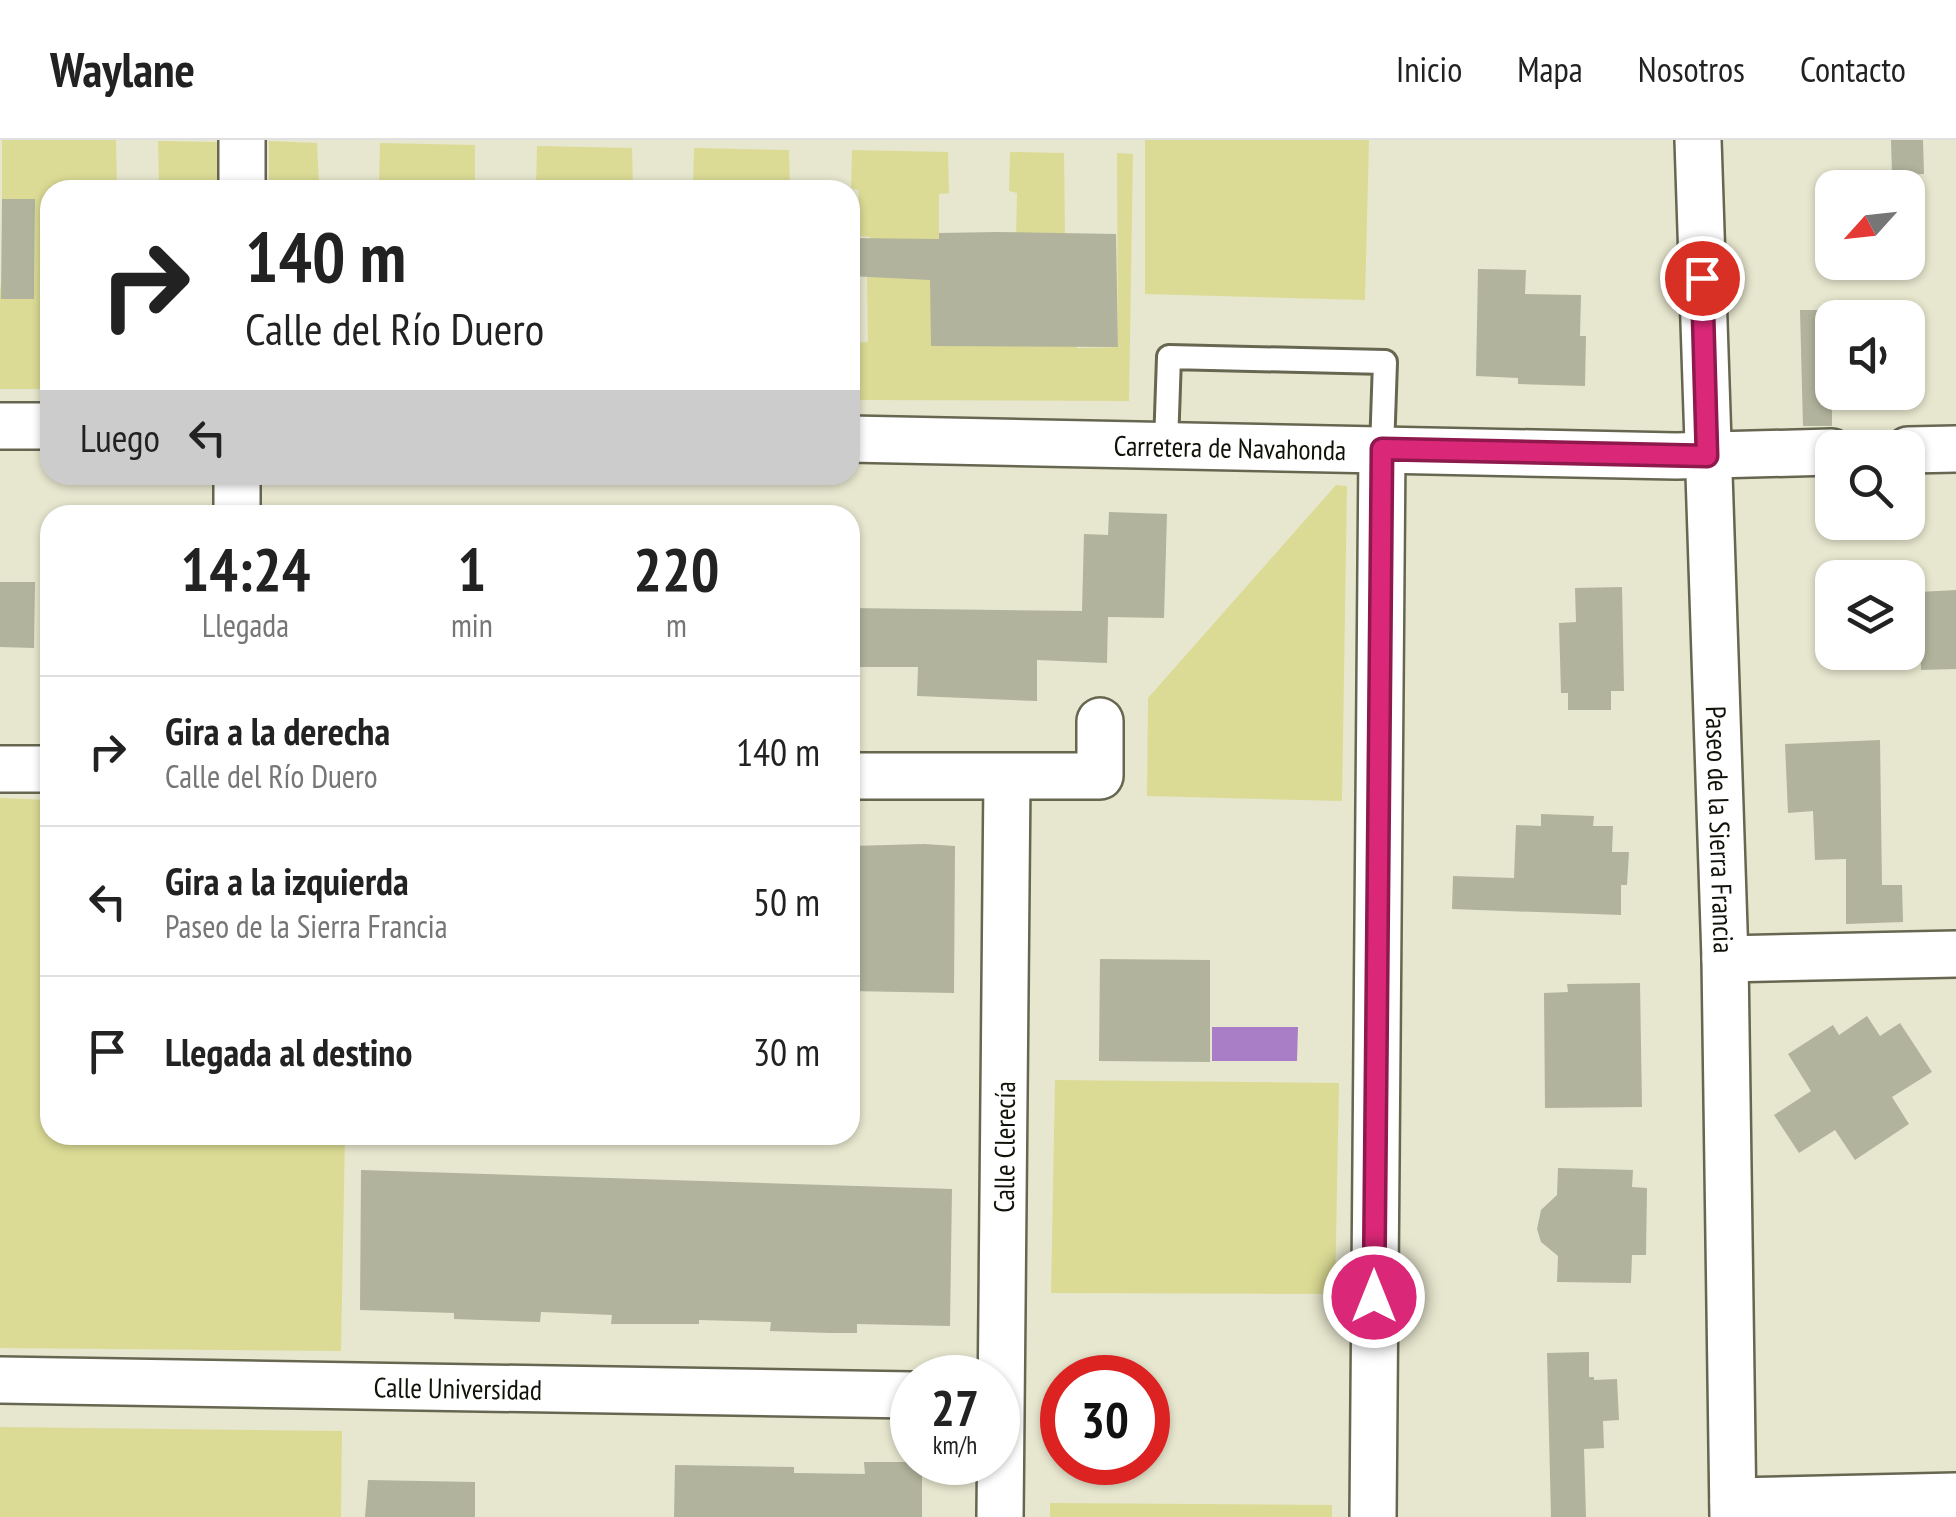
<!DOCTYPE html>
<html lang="es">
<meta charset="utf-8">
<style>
:root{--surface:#fff;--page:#f2f2f2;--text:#222;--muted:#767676;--line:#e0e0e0}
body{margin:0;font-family:"PT Sans Narrow",sans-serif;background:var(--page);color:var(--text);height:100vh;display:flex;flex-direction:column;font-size:38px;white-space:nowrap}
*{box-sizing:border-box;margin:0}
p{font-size:32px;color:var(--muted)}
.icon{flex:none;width:55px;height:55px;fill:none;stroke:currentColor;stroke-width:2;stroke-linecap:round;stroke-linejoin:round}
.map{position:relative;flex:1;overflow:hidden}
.drawer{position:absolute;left:40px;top:365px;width:820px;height:640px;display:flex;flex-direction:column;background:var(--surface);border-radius:30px;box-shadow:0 2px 8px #0004}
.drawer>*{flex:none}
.hud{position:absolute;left:40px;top:40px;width:820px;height:305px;border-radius:30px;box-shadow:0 2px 8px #0004;background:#fff;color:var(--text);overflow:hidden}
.needle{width:65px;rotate:243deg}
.tools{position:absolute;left:1815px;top:30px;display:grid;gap:20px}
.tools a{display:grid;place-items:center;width:110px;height:110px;border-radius:20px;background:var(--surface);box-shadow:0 2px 8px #0004;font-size:50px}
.speed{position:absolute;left:890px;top:1215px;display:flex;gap:20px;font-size:50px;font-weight:700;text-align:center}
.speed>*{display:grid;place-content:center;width:130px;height:130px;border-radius:50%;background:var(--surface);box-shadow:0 2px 8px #0004;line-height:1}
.speed small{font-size:25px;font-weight:400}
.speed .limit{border:15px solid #d22;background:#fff;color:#111}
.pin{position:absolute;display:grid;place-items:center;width:85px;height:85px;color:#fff;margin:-42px;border:5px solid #fff;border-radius:50%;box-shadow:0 2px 10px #0007}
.me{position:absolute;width:110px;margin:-55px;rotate:0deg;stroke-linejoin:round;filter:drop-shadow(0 0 8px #0008)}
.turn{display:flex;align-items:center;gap:35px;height:210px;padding:0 40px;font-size:45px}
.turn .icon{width:130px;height:130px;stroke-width:2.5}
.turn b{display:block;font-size:70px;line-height:85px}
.then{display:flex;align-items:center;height:95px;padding:0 40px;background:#0003;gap:20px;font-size:38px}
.eta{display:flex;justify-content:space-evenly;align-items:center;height:170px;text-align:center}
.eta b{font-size:60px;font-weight:800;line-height:70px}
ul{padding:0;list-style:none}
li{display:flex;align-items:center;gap:30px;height:150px;padding:0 40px;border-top:2px solid var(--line)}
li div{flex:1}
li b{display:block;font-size:38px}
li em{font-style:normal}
header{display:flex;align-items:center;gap:60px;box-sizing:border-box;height:140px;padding:0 50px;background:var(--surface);border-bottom:2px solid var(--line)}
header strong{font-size:48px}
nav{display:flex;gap:55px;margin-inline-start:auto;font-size:35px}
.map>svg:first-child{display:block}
.green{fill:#dbdb95}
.water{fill:#aa7ec6}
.building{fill:#b2b39c}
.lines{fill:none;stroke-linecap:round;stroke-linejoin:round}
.lane-casing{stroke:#666651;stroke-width:28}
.street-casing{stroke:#666651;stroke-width:50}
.lane{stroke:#fff;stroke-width:22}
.street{stroke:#fff;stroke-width:45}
.route-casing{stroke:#8e194d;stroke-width:25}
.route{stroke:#db2777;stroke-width:18}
.labels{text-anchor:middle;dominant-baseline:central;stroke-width:9;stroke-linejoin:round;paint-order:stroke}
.street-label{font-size:28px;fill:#12120a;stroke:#e7e7cf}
</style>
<header>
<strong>Waylane</strong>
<nav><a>Inicio</a><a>Mapa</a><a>Nosotros</a><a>Contacto</a></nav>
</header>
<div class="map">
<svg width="1956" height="1377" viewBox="0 0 1956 1377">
<rect width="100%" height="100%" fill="#e7e7cf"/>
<g class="green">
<polygon points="2,0 116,0 117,50 50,50 50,249 0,249 0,143 2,159 34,159 35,60 2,59"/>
<polygon points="1145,0 1369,0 1365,160 1145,154"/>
<polygon points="158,1 217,2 217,50 159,50"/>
<polygon points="269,1 317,3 319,44 309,44 309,50 269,50"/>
<polygon points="380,3 475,5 475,47 467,47 466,50 386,50 386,44 379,42"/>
<polygon points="537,6 632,8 633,48 543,50 543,46 536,45"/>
<polygon points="694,8 789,10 790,50 701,50 693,47"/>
<polygon points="852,10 948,12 949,53 939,54 939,99 927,139 931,140 932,206 1026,205 1016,99 1017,53 1009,51 1010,12 1064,13 1065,94 1075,95 1077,208 1118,207 1117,13 1133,14 1129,261 850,260 850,203 868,202 867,137 870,136 870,97 857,96 859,50 851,48"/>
<polygon points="1336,345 1347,346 1342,661 1147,656 1148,558"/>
<polygon points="0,658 50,660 50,995 345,995 341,1211 0,1208"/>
<polygon points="1055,940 1339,943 1335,1154 1051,1153"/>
<polygon points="0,1287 342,1291 341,1377 0,1377"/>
<polygon points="1050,1363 1332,1365 1332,1377 1050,1377"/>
</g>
<polygon class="water" points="1212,887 1298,887 1297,921 1212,921"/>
<g class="building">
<polygon points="1891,0 1923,0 1924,34 1892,35"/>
<polygon points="2,59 35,59 34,159 1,159"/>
<polygon points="996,92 1116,94 1118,207 931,206 930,140 850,136 850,98 939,99 939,93"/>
<polygon points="1478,129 1526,130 1525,154 1581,155 1580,196 1586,196 1585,246 1518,244 1518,238 1476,236"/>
<polygon points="1800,170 1832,170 1832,286 1803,286"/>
<polygon points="1109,372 1167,374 1164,478 1108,477 1107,523 1037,520 1037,561 917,556 918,527 850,527 850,468 1082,471 1084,394 1108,395"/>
<polygon points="0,442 35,442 34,508 0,507"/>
<polygon points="1622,447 1624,551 1611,551 1611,570 1568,570 1568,553 1561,553 1559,483 1576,482 1575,448"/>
<polygon points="1956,450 1956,529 1921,530 1919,452"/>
<polygon points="1880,600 1882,745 1902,745 1903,782 1846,784 1846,719 1815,720 1813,671 1788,673 1785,604"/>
<polygon points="1541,674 1594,676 1593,686 1613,686 1612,712 1629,712 1627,745 1621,745 1621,775 1452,769 1453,736 1514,738 1516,685 1541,686"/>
<polygon points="924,704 955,706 954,853 850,851 850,706"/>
<polygon points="1100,819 1210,820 1210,922 1099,921"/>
<polygon points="1640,843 1642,967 1545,968 1544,853 1568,852 1567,844"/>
<polygon points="1867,876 1880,896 1900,883 1932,932 1892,957 1909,984 1855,1020 1835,990 1799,1013 1774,975 1811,951 1788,914 1833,885 1839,895"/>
<polygon points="1558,1028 1633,1030 1632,1047 1647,1048 1646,1115 1632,1115 1631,1143 1557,1142 1558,1116 1541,1102 1537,1089 1541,1070 1557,1055"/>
<polygon points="361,1030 952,1049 950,1186 857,1184 857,1193 830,1193 770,1191 771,1182 699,1180 699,1184 611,1184 612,1175 541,1172 540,1182 454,1179 454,1173 360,1170"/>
<polygon points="1589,1212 1589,1237 1594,1237 1594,1240 1617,1239 1619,1280 1603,1281 1604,1308 1584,1309 1586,1377 1551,1377 1547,1213"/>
<polygon points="864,1322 922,1322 922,1377 674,1377 675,1325 794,1327 794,1333 865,1334"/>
<polygon points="368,1340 475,1342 475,1377 365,1377"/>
</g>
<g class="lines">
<defs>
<polyline id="lane" points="1166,305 1169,217 1385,222 1382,309"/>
<g id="street">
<path id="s1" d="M 1698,0 L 1725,819 L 1733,1377"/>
<polyline points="242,50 242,0"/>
<polyline points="0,286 50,286"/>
<path id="s2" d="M 850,299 L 1676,316 L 1832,312"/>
<polyline points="1908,310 1956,309"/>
<polyline points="237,375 237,335"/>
<polyline points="0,629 50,629"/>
<polyline points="850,636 1100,636 1100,581"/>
<polyline points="1725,819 1956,814"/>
<path id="s3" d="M 0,1240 L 912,1255"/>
<polyline points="1733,1361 1956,1356"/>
<path id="s4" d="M 1000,1377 L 1007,638"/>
<polyline points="1373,1377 1382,309"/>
</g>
</defs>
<use href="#lane" class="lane-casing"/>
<use href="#street" class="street-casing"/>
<use href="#lane" class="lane"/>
<use href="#street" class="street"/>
</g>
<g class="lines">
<defs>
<polyline id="route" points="1374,1157 1382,309 1707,316 1702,138"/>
</defs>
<use href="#route" class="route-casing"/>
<use href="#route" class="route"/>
</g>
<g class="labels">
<g class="street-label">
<text stroke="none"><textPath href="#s2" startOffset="380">Carretera de Navahonda</textPath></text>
<text stroke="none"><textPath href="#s1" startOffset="690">Paseo de la Sierra Francia</textPath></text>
<text stroke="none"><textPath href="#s4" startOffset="370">Calle Clerecía</textPath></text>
<text stroke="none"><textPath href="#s3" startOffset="458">Calle Universidad</textPath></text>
</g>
</g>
</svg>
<div class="tools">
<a><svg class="needle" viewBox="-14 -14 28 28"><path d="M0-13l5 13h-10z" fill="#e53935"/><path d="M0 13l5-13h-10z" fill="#767676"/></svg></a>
<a><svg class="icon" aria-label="sound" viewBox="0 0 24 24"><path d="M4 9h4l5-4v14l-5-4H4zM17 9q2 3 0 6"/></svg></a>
<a><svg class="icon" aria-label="search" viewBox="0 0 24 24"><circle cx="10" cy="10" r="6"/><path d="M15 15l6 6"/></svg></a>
<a><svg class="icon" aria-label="layers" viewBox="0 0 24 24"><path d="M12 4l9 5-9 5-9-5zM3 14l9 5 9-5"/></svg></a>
</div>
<div class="speed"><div>27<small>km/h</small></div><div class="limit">30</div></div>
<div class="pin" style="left:1702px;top:138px;background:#d93025"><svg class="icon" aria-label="arrive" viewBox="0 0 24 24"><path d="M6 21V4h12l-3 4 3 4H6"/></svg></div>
<svg class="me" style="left:1374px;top:1157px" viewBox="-20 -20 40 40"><circle r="17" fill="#db2777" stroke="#fff" stroke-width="3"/><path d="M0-11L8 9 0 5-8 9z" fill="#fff"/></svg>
<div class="hud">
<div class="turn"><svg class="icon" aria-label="right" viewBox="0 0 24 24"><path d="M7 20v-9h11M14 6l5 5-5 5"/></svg><div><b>140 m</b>Calle del Río Duero</div></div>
<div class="then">Luego<svg class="icon" aria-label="left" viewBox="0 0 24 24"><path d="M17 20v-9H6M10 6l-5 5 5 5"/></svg></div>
</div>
<section class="drawer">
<div class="eta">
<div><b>14:24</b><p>Llegada</p></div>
<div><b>1</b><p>min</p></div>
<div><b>220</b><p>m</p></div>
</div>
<ul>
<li><svg class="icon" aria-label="right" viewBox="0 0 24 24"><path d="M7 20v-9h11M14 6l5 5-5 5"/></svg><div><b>Gira a la derecha</b><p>Calle del Río Duero</p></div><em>140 m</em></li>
<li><svg class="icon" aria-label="left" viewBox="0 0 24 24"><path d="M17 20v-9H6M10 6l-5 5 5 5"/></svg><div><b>Gira a la izquierda</b><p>Paseo de la Sierra Francia</p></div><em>50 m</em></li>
<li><svg class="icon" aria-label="arrive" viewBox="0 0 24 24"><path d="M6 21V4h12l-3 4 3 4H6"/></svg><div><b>Llegada al destino</b></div><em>30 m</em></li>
</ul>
</section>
</div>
